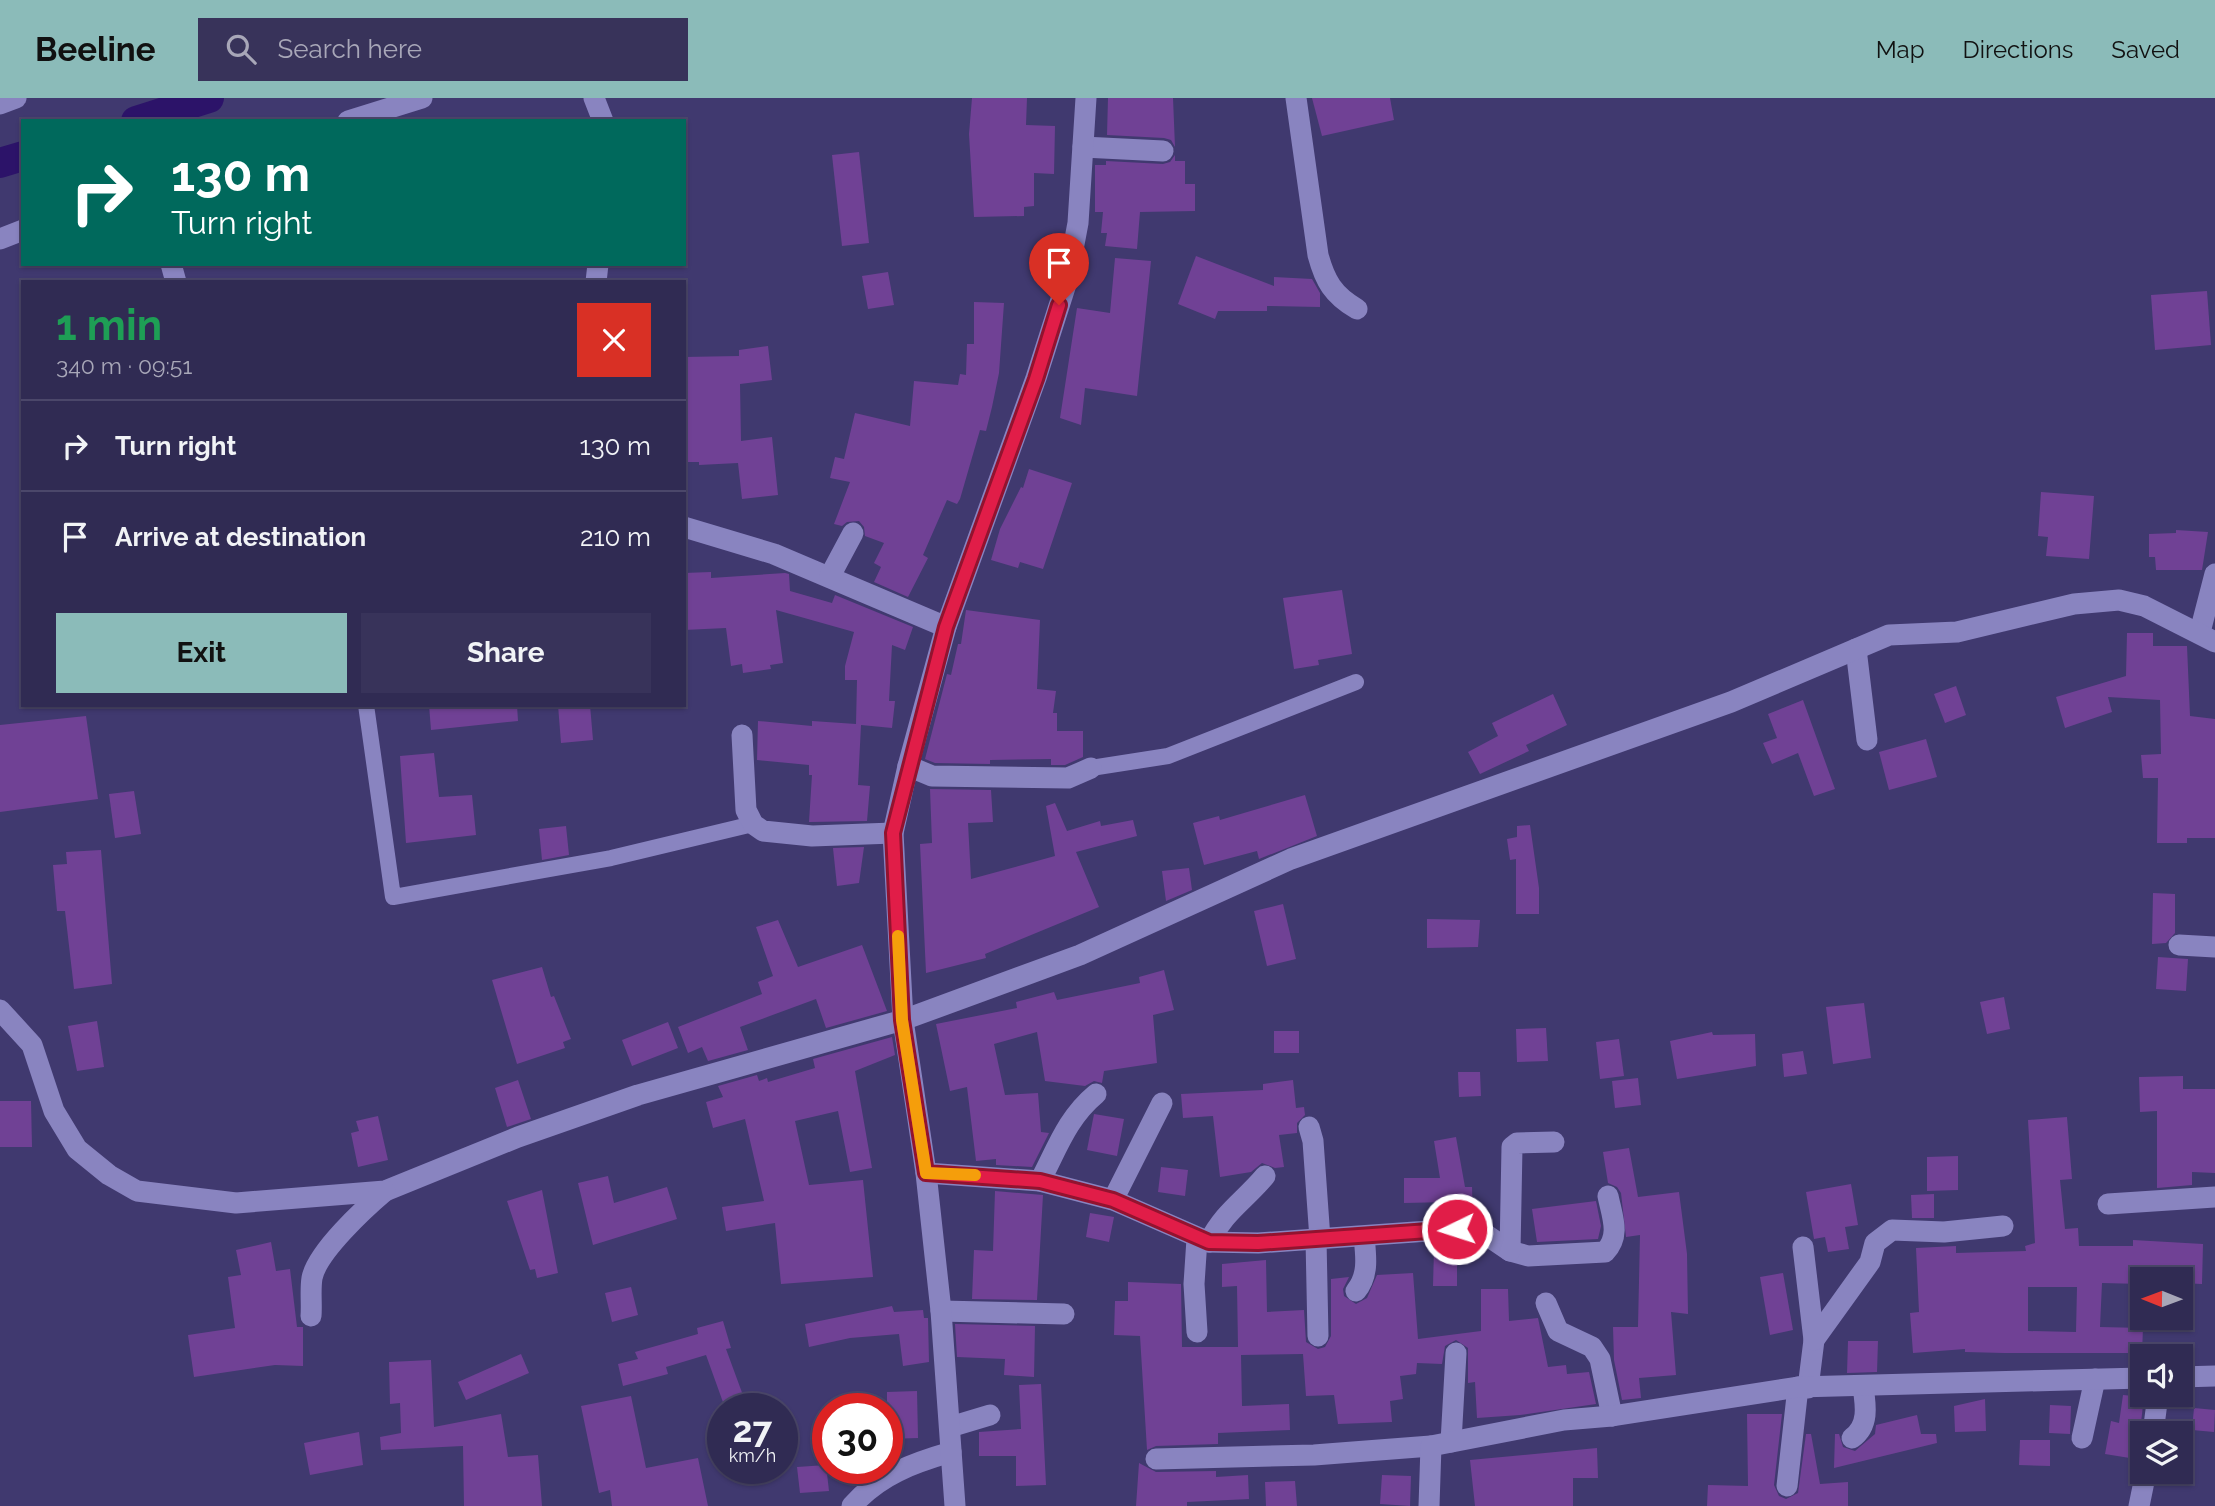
<!DOCTYPE html>
<meta charset="utf-8">
<style>
:root{--surface:#302b53;--page:#38335a;--text:#f1f3f6;--muted:#a8a7b8;--line:#4b476a;--accent:#8bbbb9}
body{margin:0;font-family:Raleway,sans-serif;background:var(--page);color:var(--text);height:100vh;display:flex;flex-direction:column;font-size:26px;white-space:nowrap}
*{box-sizing:border-box;margin:0}
p{font-size:23px;color:var(--muted)}
.icon{flex:none;width:38px;height:38px;fill:none;stroke:currentColor;stroke-width:2;stroke-linecap:round;stroke-linejoin:round}
.map{position:relative;flex:1;overflow:hidden}
.side{position:absolute;left:21px;top:182px;width:665px;height:427px;display:flex;flex-direction:column;background:var(--surface);border-radius:0px;box-shadow:0 2px 5px #0004,0 0 0 2px var(--line)}
.side>*{flex:none}
.top-card{position:absolute;left:21px;top:21px;width:665px;height:147px;border-radius:0px;box-shadow:0 2px 5px #0004,0 0 0 2px var(--line);background:#00695c;color:#fff;overflow:hidden}
.needle{width:46px;rotate:271deg}
.buttons{position:absolute;left:2130px;top:1169px;display:grid;gap:14px}
.buttons a{display:grid;place-items:center;width:63px;height:63px;border-radius:0px;background:var(--surface);box-shadow:0 2px 5px #0004,0 0 0 2px var(--line);font-size:35px}
.speed{position:absolute;left:707px;top:1295px;display:flex;gap:14px;font-size:35px;font-weight:700;text-align:center}
.speed>*{display:grid;place-content:center;width:91px;height:91px;border-radius:50%;background:var(--surface);box-shadow:0 2px 5px #0004,0 0 0 2px var(--line);line-height:1}
.speed small{font-size:18px;font-weight:400}
.speed .limit{border:10px solid #d22;background:#fff;color:#111}
.pin{position:absolute;display:grid;place-items:center;width:60px;height:60px;color:#fff;margin:-72px -30px;border-radius:50% 50% 50% 0;rotate:-45deg;box-shadow:0 0 7px #0007}
.pin .icon{rotate:45deg}
.me{position:absolute;width:77px;margin:-38px;rotate:266deg;stroke-linejoin:round;filter:drop-shadow(0 0 5px #0008)}
.turn{display:flex;align-items:center;gap:24px;height:147px;padding:0 35px;font-size:32px}
.turn .icon{width:91px;height:91px;stroke-width:2.5}
.turn b{display:block;font-size:49px;line-height:60px}
.round{display:grid;place-items:center;flex:none;width:74px;height:74px;border-radius:0px;background:var(--page)}
.headline{display:flex;align-items:center;justify-content:space-between;height:119px;padding:0 35px}
h1{font-size:42px;font-weight:700;line-height:52px;color:#1e9e55}
.button{display:flex;gap:14px;margin-top:auto;padding:14px 35px}
.button a{flex:1;height:80px;border-radius:0px;background:var(--accent);color:#111;font-size:28px;font-weight:700;line-height:80px;text-align:center}
.button a+a{background:var(--page);color:var(--text)}
ul{padding:0;list-style:none}
li{display:flex;align-items:center;gap:21px;height:91px;padding:0 35px;border-top:2px solid var(--line)}
li div{flex:1}
li b{display:block;font-size:26px}
li em{font-style:normal}
header{display:flex;align-items:center;gap:42px;box-sizing:border-box;height:98px;padding:0 35px;background:var(--accent);color:#111}
header strong{font-size:33px}
nav{display:flex;gap:38px;margin-inline-start:auto;font-size:24px}
.search{width:490px;height:63px;background:var(--page);display:flex;align-items:center;gap:18px;box-sizing:border-box;padding:0 24px;border-radius:0px;color:var(--muted);font-size:26px}
.map>svg:first-child{display:block}
.lines{fill:none;stroke-linecap:round;stroke-linejoin:round}
.canal{stroke:#2c1369;stroke-width:30}
.building{fill:#704195;fill-rule:evenodd}
.lane{stroke:#8984c0;stroke-width:16}
.street{stroke:#8984c0;stroke-width:21}
.secondary{stroke:#8984c0;stroke-width:21}
.route-casing{stroke:#92132f;stroke-width:18}
.route{stroke:#e11d48;stroke-width:12}
.slow{stroke:#f59e0b;stroke-width:12}
</style>
<header>
<strong>Beeline</strong>
<div class="search"><svg class="icon" aria-label="search" viewBox="0 0 24 24"><circle cx="10" cy="10" r="6"/><path d="M15 15l6 6"/></svg>Search here</div>
<nav><a>Map</a><a>Directions</a><a>Saved</a></nav>
</header>
<div class="map">
<svg width="2215" height="1408" viewBox="0 0 2215 1408">
<rect width="100%" height="100%" fill="#40396f"/>
<g class="lines">
<g class="canal">
<polyline points="136,23 209,0"/>
<polyline points="0,65 23,58"/>
</g>
</g>
<g class="building">
<polygon points="972,0 1027,0 1026,27 1055,28 1054,76 1034,75 1034,108 1024,109 1024,118 974,119 969,36"/>
<polygon points="1108,0 1173,0 1175,49 1171,42 1164,40 1107,37"/>
<polygon points="1312,0 1390,0 1394,22 1322,38"/>
<polygon points="859,54 869,145 842,148 832,57"/>
<polygon points="1175,57 1175,63 1185,63 1185,86 1195,86 1195,113 1140,114 1137,151 1105,148 1107,135 1101,135 1103,114 1095,114 1095,67 1106,67 1106,63 1163,66 1170,64"/>
<polygon points="1196,158 1274,188 1274,179 1312,181 1320,195 1320,209 1267,208 1267,213 1218,213 1215,221 1178,206"/>
<polygon points="1115,160 1151,163 1137,298 1085,290 1081,327 1060,320 1077,210 1110,215"/>
<polygon points="888,174 894,207 868,211 862,178"/>
<polygon points="2207,193 2211,247 2155,252 2151,197"/>
<polygon points="974,204 1004,205 999,275 992,309 986,333 980,332 960,401 957,406 947,402 923,457 928,460 908,499 874,484 881,469 874,465 884,445 865,438 864,429 859,423 847,424 842,428 834,426 850,384 830,380 835,359 844,361 855,315 910,328 914,283 958,287 960,276 966,277 967,246 974,246"/>
<polygon points="768,248 772,282 740,286 741,343 772,339 778,397 742,401 738,365 699,367 699,364 684,364 684,259 739,258 739,252"/>
<polygon points="1029,371 1072,385 1043,471 1020,464 1018,470 991,462 1000,431 1021,389 1023,390"/>
<polygon points="2041,394 2094,398 2089,461 2046,458 2048,439 2038,438"/>
<polygon points="2176,432 2208,434 2202,472 2156,472 2155,459 2149,459 2149,436 2176,435"/>
<polygon points="711,474 711,480 785,475 789,476 790,493 832,505 835,497 913,529 905,552 892,547 889,603 895,603 892,630 861,627 858,687 870,688 867,723 809,724 812,677 809,677 809,667 757,662 758,623 812,628 812,623 856,626 857,582 845,582 845,568 854,534 776,512 783,565 770,567 771,571 743,575 742,566 731,568 726,530 684,532 684,475"/>
<polygon points="1342,492 1352,556 1318,562 1319,567 1294,571 1283,500"/>
<polygon points="966,512 1040,522 1037,591 1056,593 1053,615 1057,615 1057,633 1083,633 1083,659 1065,667 1051,667 1051,661 990,662 990,666 935,665 925,661 947,576 951,577 958,546 961,546"/>
<polygon points="2127,535 2153,535 2153,548 2187,548 2190,618 2215,621 2215,740 2187,740 2187,745 2157,745 2158,680 2143,680 2141,657 2161,656 2160,602 2108,599 2112,614 2065,630 2056,599 2126,578"/>
<polygon points="1956,588 1966,617 1945,625 1934,596"/>
<polygon points="1553,596 1567,627 1526,647 1529,653 1480,676 1468,654 1498,638 1492,625"/>
<polygon points="1803,602 1835,691 1814,698 1798,655 1772,666 1763,645 1777,640 1768,616"/>
<polygon points="429,607 517,607 518,623 431,632"/>
<polygon points="558,607 590,607 593,642 561,645"/>
<polygon points="86,618 98,701 0,714 0,627"/>
<polygon points="1926,641 1937,679 1889,692 1879,654"/>
<polygon points="434,655 439,699 472,697 476,737 406,745 400,658"/>
<polygon points="930,691 991,692 993,724 968,725 971,781 1055,758 1046,708 1055,705 1067,733 1100,723 1101,728 1133,722 1137,738 1076,754 1099,809 985,856 986,860 926,875 920,746 932,745"/>
<polygon points="134,693 141,736 115,740 109,696"/>
<polygon points="1305,697 1317,738 1259,761 1257,753 1204,767 1193,725 1219,718 1220,722"/>
<polygon points="1530,727 1539,790 1539,816 1516,816 1516,761 1510,762 1507,741 1517,739 1517,728"/>
<polygon points="566,728 569,757 542,762 539,731"/>
<polygon points="864,749 859,785 837,788 833,750"/>
<polygon points="101,752 112,886 74,891 65,813 57,813 53,767 67,766 66,754"/>
<polygon points="1189,770 1192,792 1166,803 1162,773"/>
<polygon points="2153,795 2175,796 2175,835 2166,845 2152,846"/>
<polygon points="1283,806 1296,861 1267,868 1254,813"/>
<polygon points="1427,821 1480,822 1478,849 1427,850"/>
<polygon points="778,822 798,869 862,847 887,913 826,930 816,901 740,929 748,952 708,963 702,949 688,955 678,929 762,896 758,884 773,878 756,829"/>
<polygon points="2158,859 2188,861 2186,893 2156,891"/>
<polygon points="542,869 551,899 554,898 571,941 563,944 565,950 517,966 492,882"/>
<polygon points="1164,872 1174,912 1153,917 1157,965 1104,973 1102,985 1094,983 1085,988 1045,983 1037,934 994,946 1005,997 1038,995 1041,1034 1049,1035 1032,1069 996,1067 996,1061 976,1063 967,989 950,993 936,926 1017,910 1016,904 1054,894 1057,902 1140,885 1139,879"/>
<polygon points="2004,899 2010,931 1987,936 1980,904"/>
<polygon points="1864,905 1871,960 1833,966 1826,909"/>
<polygon points="97,923 104,969 77,973 68,928"/>
<polygon points="668,924 678,950 632,968 622,942"/>
<polygon points="1546,930 1548,963 1517,964 1516,931"/>
<rect x="1274" y="933" width="25" height="22"/>
<polygon points="1712,934 1713,937 1755,936 1756,968 1677,981 1670,943"/>
<polygon points="892,939 895,957 855,973 872,1070 850,1074 838,1013 795,1023 809,1087 863,1082 873,1179 781,1186 775,1125 726,1133 722,1109 764,1103 745,1021 713,1030 706,1004 723,999 718,988 757,977 759,983 767,980 768,984 815,970 813,961"/>
<polygon points="1619,941 1624,978 1600,981 1596,944"/>
<polygon points="1803,953 1807,976 1784,979 1782,956"/>
<polygon points="1458,974 1480,974 1481,998 1459,999"/>
<polygon points="2183,978 2183,991 2215,991 2215,1075 2192,1074 2192,1087 2157,1090 2157,1013 2140,1014 2139,979"/>
<polygon points="1638,980 1641,1007 1615,1010 1612,983"/>
<polygon points="518,982 531,1021 507,1029 495,990"/>
<polygon points="1293,982 1296,1010 1304,1009 1305,1017 1297,1025 1297,1035 1279,1037 1284,1069 1275,1070 1262,1065 1251,1074 1220,1079 1213,1018 1183,1020 1181,996 1263,992 1263,986"/>
<polygon points="0,1003 31,1003 32,1049 0,1049"/>
<polygon points="1094,1016 1124,1021 1117,1058 1087,1052"/>
<polygon points="378,1018 388,1062 358,1069 351,1035 359,1033 356,1023"/>
<path d="M 2067,1019 L 2072,1081 L 2060,1082 L 2065,1131 L 2078,1130 L 2079,1148 L 2133,1148 L 2133,1142 L 2203,1146 L 2202,1186 L 2180,1185 L 2180,1181 L 2142,1181 L 2142,1186 L 2102,1185 L 2100,1229 L 2143,1230 L 2142,1255 L 2004,1255 L 1965,1254 L 1965,1251 L 1913,1255 L 1910,1215 L 1919,1214 L 1916,1150 L 1956,1148 L 1956,1155 L 2026,1153 L 2025,1148 L 2035,1145 L 2028,1022 ZM 2028,1189 L 2077,1189 L 2076,1234 L 2028,1233 Z"/>
<polygon points="1456,1039 1465,1089 1472,1089 1473,1120 1450,1118 1449,1104 1404,1105 1404,1080 1440,1080 1434,1043"/>
<polygon points="1629,1050 1638,1099 1679,1094 1687,1156 1688,1216 1671,1214 1676,1277 1639,1280 1641,1300 1622,1302 1614,1262 1613,1229 1638,1229 1640,1137 1626,1139 1621,1095 1617,1089 1608,1085 1603,1054"/>
<polygon points="1958,1058 1958,1092 1927,1093 1927,1059"/>
<polygon points="1161,1069 1188,1072 1185,1098 1158,1094"/>
<polygon points="608,1078 614,1105 667,1089 677,1121 593,1147 578,1085"/>
<polygon points="1851,1086 1858,1127 1845,1129 1849,1151 1828,1154 1825,1139 1814,1141 1806,1094"/>
<polygon points="542,1092 558,1175 537,1180 535,1171 530,1172 507,1103"/>
<polygon points="995,1093 1043,1097 1037,1202 972,1201 974,1152 993,1153"/>
<polygon points="1934,1096 1934,1120 1912,1120 1911,1097"/>
<polygon points="1596,1103 1601,1128 1598,1141 1537,1144 1532,1111"/>
<polygon points="1090,1115 1114,1119 1109,1144 1086,1139"/>
<polygon points="271,1144 276,1173 290,1171 297,1229 303,1229 303,1268 275,1267 194,1279 188,1237 235,1230 228,1179 241,1177 236,1152"/>
<polygon points="1434,1152 1457,1152 1457,1188 1433,1188"/>
<polygon points="1266,1162 1267,1214 1304,1212 1306,1244 1318,1251 1325,1249 1331,1238 1331,1181 1349,1179 1343,1191 1344,1198 1356,1206 1367,1200 1377,1177 1413,1175 1418,1241 1481,1233 1481,1191 1508,1191 1509,1223 1538,1220 1548,1269 1566,1267 1567,1276 1589,1274 1596,1306 1520,1317 1477,1320 1475,1284 1468,1285 1468,1250 1456,1242 1445,1248 1442,1266 1417,1265 1416,1276 1400,1278 1403,1301 1390,1303 1392,1324 1338,1326 1334,1297 1306,1298 1303,1256 1241,1257 1242,1308 1289,1306 1290,1332 1218,1335 1218,1346 1156,1348 1147,1352 1140,1238 1114,1237 1115,1203 1128,1203 1128,1184 1181,1186 1182,1249 1238,1249 1237,1188 1222,1189 1222,1166"/>
<polygon points="1783,1175 1793,1232 1770,1237 1760,1179"/>
<polygon points="631,1189 638,1217 612,1224 605,1195"/>
<polygon points="892,1208 894,1214 923,1212 924,1220 928,1220 929,1264 903,1268 899,1236 850,1240 809,1249 805,1226"/>
<polygon points="723,1223 731,1250 726,1251 744,1300 724,1307 706,1257 666,1269 668,1276 623,1288 618,1266 638,1261 635,1254 698,1236 697,1230"/>
<polygon points="955,1226 1035,1228 1034,1279 1004,1277 1005,1261 957,1259"/>
<polygon points="1848,1243 1878,1243 1877,1274 1847,1275"/>
<polygon points="521,1256 529,1275 466,1302 458,1284"/>
<polygon points="431,1262 434,1329 501,1316 508,1359 538,1357 542,1408 464,1408 463,1348 381,1352 380,1339 401,1335 400,1305 390,1306 389,1264"/>
<polygon points="1041,1286 1046,1387 1016,1388 1016,1358 979,1358 979,1334 1021,1331 1019,1287"/>
<polygon points="917,1293 918,1340 887,1341 887,1294"/>
<polygon points="2123,1297 2144,1299 2140,1333 2142,1362 2105,1356 2111,1323 2119,1325"/>
<polygon points="631,1298 646,1370 698,1360 708,1408 612,1408 610,1392 599,1395 581,1308"/>
<polygon points="1985,1301 1986,1333 1955,1334 1954,1308"/>
<polygon points="2050,1307 2071,1308 2070,1336 2049,1335"/>
<polygon points="2194,1310 2215,1312 2214,1334 2192,1332"/>
<polygon points="1747,1316 1782,1316 1774,1387 1779,1398 1786,1401 1798,1395 1806,1336 1811,1336 1820,1386 1848,1384 1848,1408 1707,1408 1708,1387 1748,1388"/>
<polygon points="1917,1317 1921,1336 1936,1336 1937,1345 1834,1370 1835,1336 1839,1336 1843,1349 1855,1353 1875,1336 1876,1327"/>
<polygon points="359,1334 363,1367 310,1377 304,1345"/>
<polygon points="2020,1342 2050,1342 2050,1368 2019,1367"/>
<polygon points="1597,1350 1598,1380 1573,1380 1573,1408 1475,1408 1470,1362"/>
<polygon points="1139,1365 1156,1374 1216,1373 1216,1379 1248,1377 1249,1401 1187,1404 1187,1408 1136,1408"/>
<polygon points="826,1367 829,1393 800,1395 797,1369"/>
<polygon points="1382,1377 1411,1378 1410,1408 1380,1406"/>
<polygon points="1295,1383 1297,1408 1266,1408 1265,1384"/>
</g>
<g class="lines">
<g class="lane">
<polyline points="366,607 393,799 611,760 753,726"/>
<polyline points="1091,670 1168,658 1356,584"/>
</g>
<g class="street">
<polyline points="594,0 603,23"/>
<path d="M 1296,0 L 1318,157 C 1325,183 1333,197 1357,211"/>
<polyline points="0,6 16,0"/>
<polyline points="1083,49 1163,53"/>
<polyline points="171,166 176,184"/>
<polyline points="596,184 598,166"/>
<polyline points="684,429 774,456 946,529"/>
<polyline points="830,478 853,435"/>
<polyline points="2200,534 2215,476"/>
<polyline points="1856,551 1867,642"/>
<polyline points="742,637 746,712 753,726 763,733 812,738 893,735"/>
<polyline points="908,668 932,678 1068,680 1091,670"/>
<polyline points="2179,847 2215,849"/>
<polyline points="0,912 32,947 54,1013 77,1051 109,1077 137,1093 236,1105 385,1093 518,1039 638,997 903,922 1080,857 1291,761 1731,604 1889,537 1957,534 2074,506 2119,502 2144,508 2215,544"/>
<polyline points="1309,1029 1313,1043 1320,1141"/>
<path d="M 926,1075 L 1040,1083 L 1113,1102 L 1209,1144 L 1258,1145 L 1457,1131 L 1482,1134 L 1510,1153 L 1528,1158 L 1605,1154 C 1621,1138 1612,1118 1608,1098"/>
<path d="M 1040,1083 C 1057,1051 1067,1020 1096,996"/>
<polyline points="1113,1102 1162,1005"/>
<polyline points="2108,1106 2215,1099"/>
<polyline points="1197,1141 1194,1186 1197,1234"/>
<polyline points="1316,1141 1318,1238"/>
<path d="M 1209,1144 C 1224,1114 1244,1103 1265,1078"/>
<polyline points="1803,1149 1814,1242 1808,1290"/>
<polyline points="1510,1153 1512,1049 1517,1045 1554,1044"/>
<path d="M 1356,1193 C 1369,1177 1366,1158 1364,1139"/>
<polyline points="1546,1205 1558,1233 1592,1249 1600,1261 1612,1318"/>
<polyline points="941,1213 1064,1216"/>
<path d="M 311,1218 C 312,1206 310,1192 312,1180 C 317,1154 365,1110 385,1093"/>
<polyline points="1814,1242 1870,1164 1875,1145 1892,1132 1944,1134 2003,1128"/>
<polyline points="2180,1279 2215,1278"/>
<polyline points="950,1329 990,1317"/>
<polyline points="2153,1335 2158,1297"/>
<path d="M 1852,1340 C 1869,1328 1866,1308 1863,1289"/>
<polyline points="2082,1340 2095,1281"/>
<polyline points="1451,1344 1456,1255"/>
<polyline points="1156,1361 1314,1357 1431,1348"/>
<polyline points="1787,1388 1798,1289"/>
<path d="M 852,1408 C 879,1377 913,1365 951,1354"/>
<polyline points="1429,1408 1431,1348 1564,1322 1612,1318 1798,1289 2142,1280"/>
<polyline points="2139,1408 2146,1374"/>
</g>
<g class="secondary">
<polyline points="348,23 422,0"/>
<polyline points="0,141 23,132"/>
<polyline points="955,1408 941,1213 926,1075 903,922 893,735 908,668 946,529 1036,280 1067,183 1078,125 1086,0"/>
</g>
</g>
<g class="lines">
<defs>
<polyline id="route" points="1059,207 1036,281 946,529 893,735 902,922 926,1075 1040,1083 1113,1102 1209,1144 1258,1145 1457,1131"/>
</defs>
<use href="#route" class="route-casing"/>
<use href="#route" class="route"/>
<polyline class="slow" points="898,838 902,922 926,1075 975,1077"/>
</g>
</svg>
<div class="buttons">
<a><svg class="needle" viewBox="-14 -14 28 28"><path d="M0-13l5 13h-10z" fill="#e53935"/><path d="M0 13l5-13h-10z" fill="#a8a7b8"/></svg></a>
<a><svg class="icon" aria-label="sound" viewBox="0 0 24 24"><path d="M4 9h4l5-4v14l-5-4H4zM17 9q2 3 0 6"/></svg></a>
<a><svg class="icon" aria-label="layers" viewBox="0 0 24 24"><path d="M12 4l9 5-9 5-9-5zM3 14l9 5 9-5"/></svg></a>
</div>
<div class="speed"><div>27<small>km/h</small></div><div class="limit">30</div></div>
<div class="pin" style="left:1059px;top:207px;background:#d93025"><svg class="icon" aria-label="arrive" viewBox="0 0 24 24"><path d="M6 21V4h12l-3 4 3 4H6"/></svg></div>
<svg class="me" style="left:1457px;top:1131px" viewBox="-20 -20 40 40"><circle r="17" fill="#e11d48" stroke="#fff" stroke-width="3"/><path d="M0-11L8 9 0 5-8 9z" fill="#fff"/></svg>
<div class="top-card">
<div class="turn"><svg class="icon" aria-label="right" viewBox="0 0 24 24"><path d="M7 20v-9h11M14 6l5 5-5 5"/></svg><div><b>130 m</b>Turn right</div></div>
</div>
<section class="side">
<div class="headline"><div><h1>1 min</h1><p>340 m · 09:51</p></div><a class="round" style="background:#d93025;color:#fff"><svg class="icon" aria-label="close" viewBox="0 0 24 24"><path d="M6 6l12 12M18 6L6 18"/></svg></a></div>
<ul>
<li><svg class="icon" aria-label="right" viewBox="0 0 24 24"><path d="M7 20v-9h11M14 6l5 5-5 5"/></svg><div><b>Turn right</b></div><em>130 m</em></li>
<li><svg class="icon" aria-label="arrive" viewBox="0 0 24 24"><path d="M6 21V4h12l-3 4 3 4H6"/></svg><div><b>Arrive at destination</b></div><em>210 m</em></li>
</ul>
<div class="button"><a>Exit</a><a>Share</a></div>
</section>
</div>
